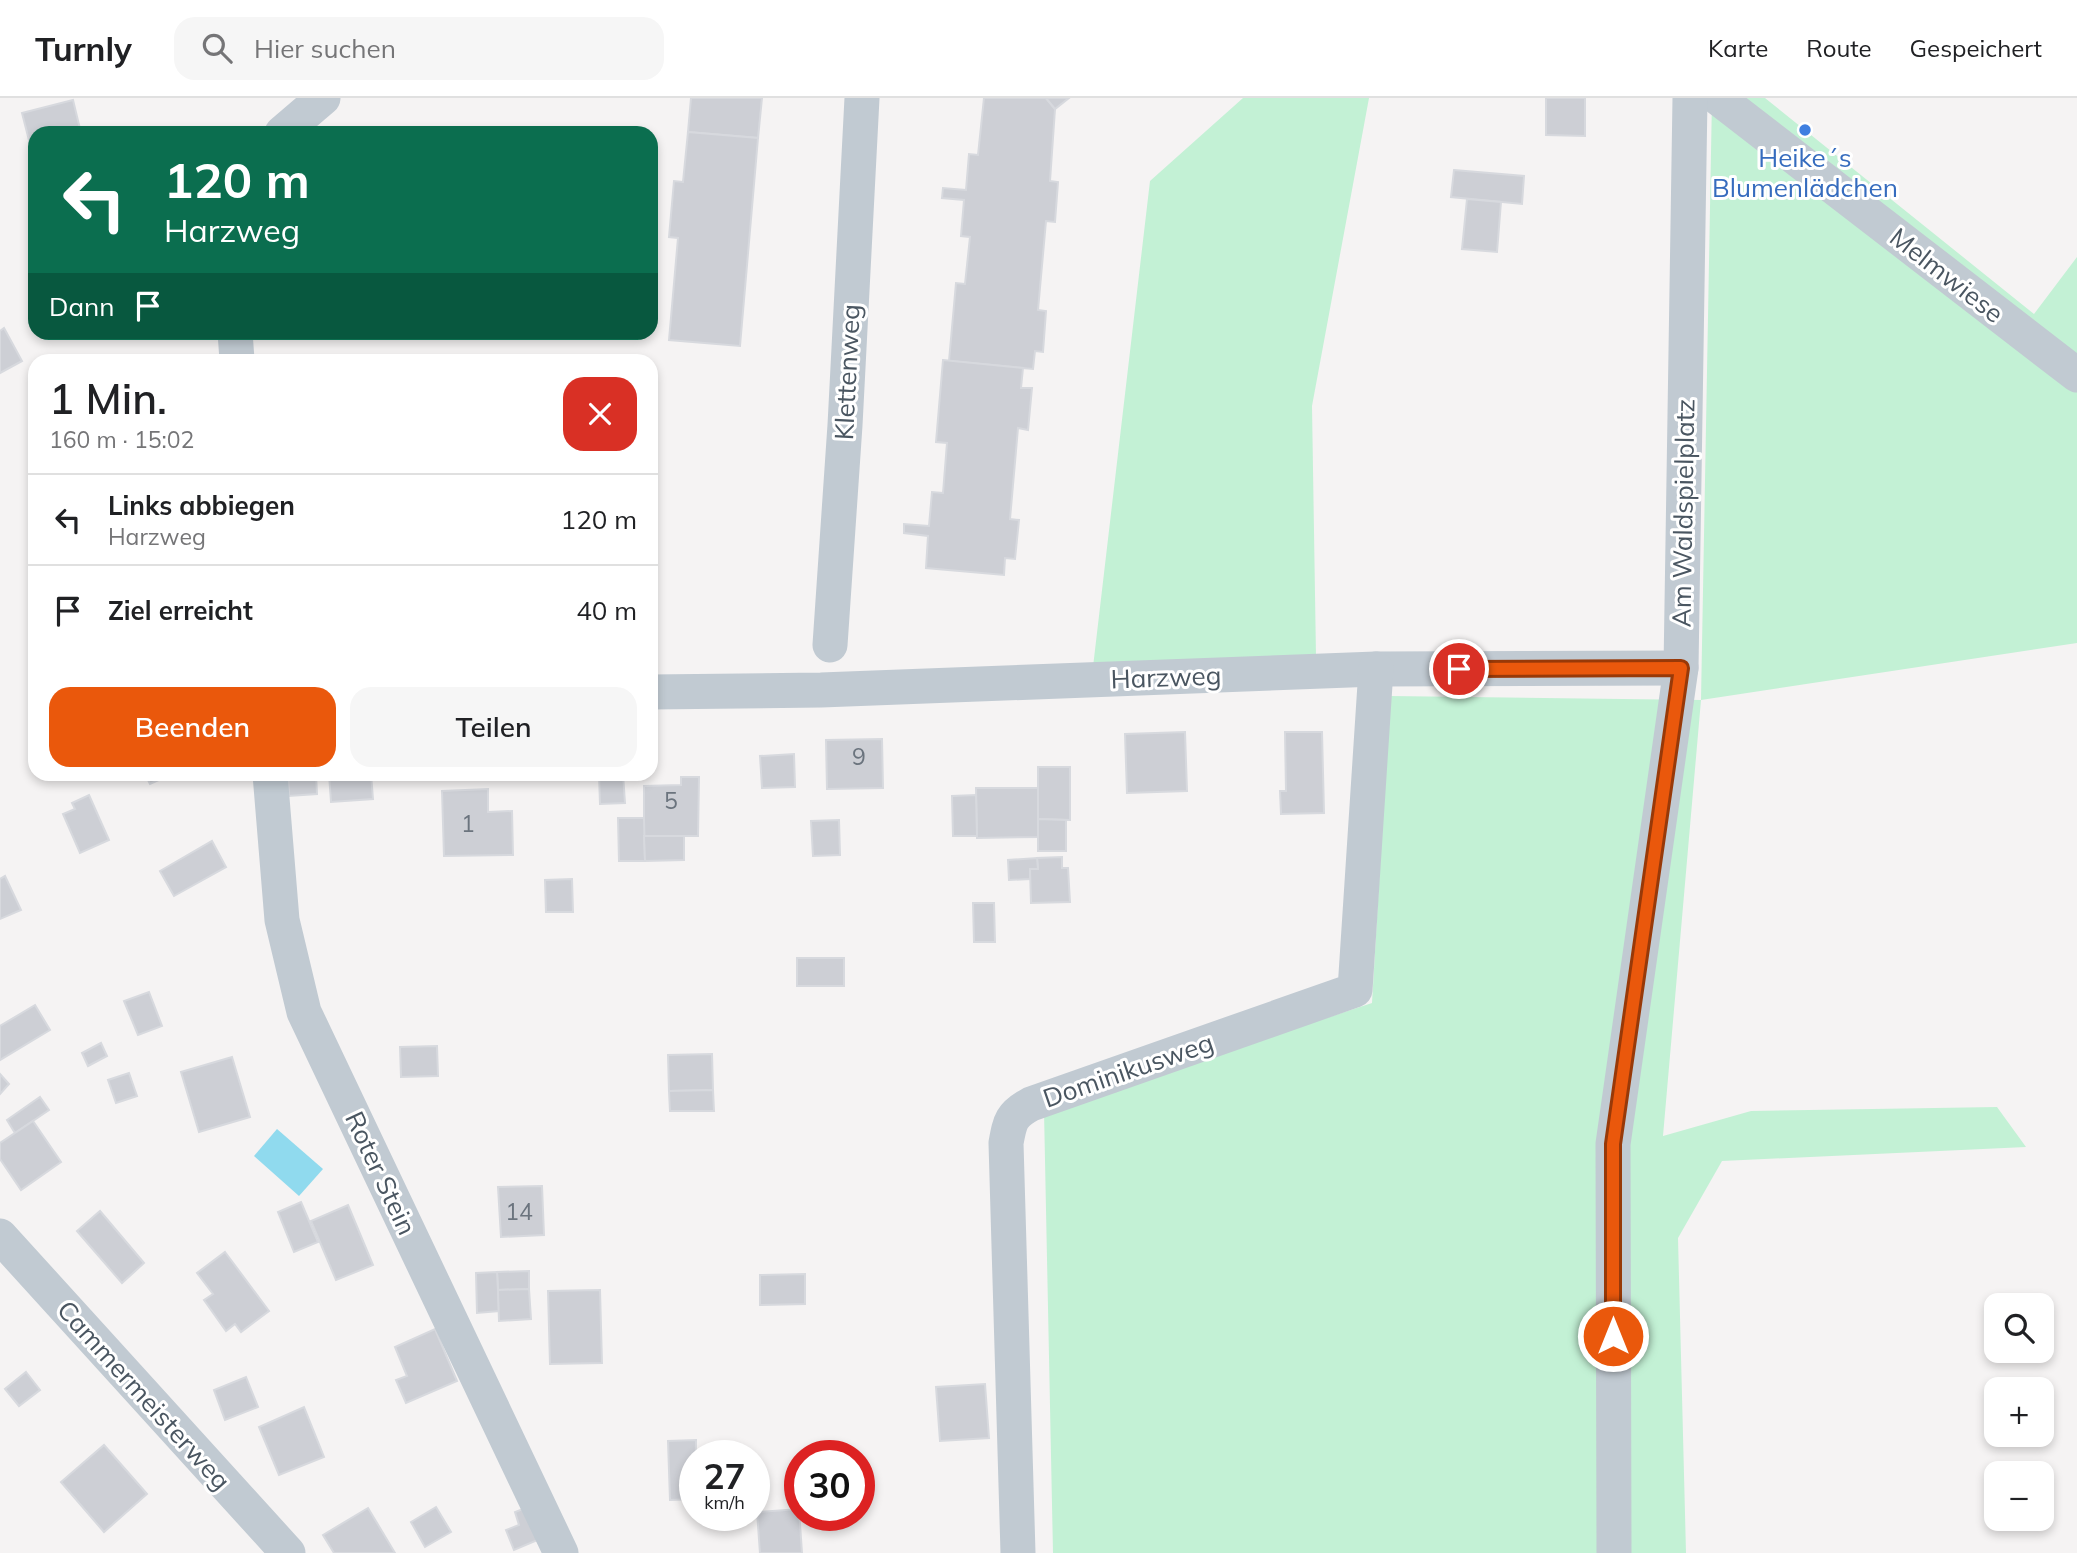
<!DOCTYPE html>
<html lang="de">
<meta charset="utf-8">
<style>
:root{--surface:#fff;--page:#f6f6f6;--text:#202124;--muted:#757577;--line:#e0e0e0;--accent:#ea580c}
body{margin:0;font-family:Mulish,sans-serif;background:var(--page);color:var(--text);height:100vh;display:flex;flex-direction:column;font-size:26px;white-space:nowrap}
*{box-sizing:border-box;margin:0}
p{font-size:23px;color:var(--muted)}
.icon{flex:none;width:38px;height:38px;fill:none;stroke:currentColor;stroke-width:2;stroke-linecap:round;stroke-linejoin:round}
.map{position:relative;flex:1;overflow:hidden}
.side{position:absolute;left:28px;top:256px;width:630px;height:427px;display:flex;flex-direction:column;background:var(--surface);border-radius:21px;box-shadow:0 4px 10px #0003}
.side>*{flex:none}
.banner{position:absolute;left:28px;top:28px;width:630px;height:214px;border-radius:21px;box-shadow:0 4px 10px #0003;background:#0b6e4f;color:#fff;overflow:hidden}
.controls{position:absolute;left:1984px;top:1195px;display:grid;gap:14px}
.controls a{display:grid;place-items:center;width:70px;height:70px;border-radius:14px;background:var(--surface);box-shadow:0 4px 10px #0003;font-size:35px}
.speed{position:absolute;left:679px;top:1342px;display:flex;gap:14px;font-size:35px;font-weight:700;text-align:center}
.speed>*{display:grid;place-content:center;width:91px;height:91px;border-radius:50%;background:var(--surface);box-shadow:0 4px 10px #0003;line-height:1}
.speed small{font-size:18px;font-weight:400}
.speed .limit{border:10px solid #d22;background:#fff;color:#111}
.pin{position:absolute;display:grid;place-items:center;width:60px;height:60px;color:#fff;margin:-30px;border:4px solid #fff;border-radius:50%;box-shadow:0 2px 7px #0007}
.me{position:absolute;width:77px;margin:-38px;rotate:0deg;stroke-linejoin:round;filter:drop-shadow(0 0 5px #0008)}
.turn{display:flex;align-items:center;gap:24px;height:147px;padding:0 21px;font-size:32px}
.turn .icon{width:91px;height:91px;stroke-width:2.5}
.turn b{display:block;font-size:49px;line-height:60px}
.then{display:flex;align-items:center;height:66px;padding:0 21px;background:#0003;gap:14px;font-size:26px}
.round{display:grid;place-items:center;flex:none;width:74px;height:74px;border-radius:21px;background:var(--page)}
.summary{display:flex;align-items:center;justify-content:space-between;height:119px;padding:0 21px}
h1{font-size:42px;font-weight:600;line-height:52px}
.button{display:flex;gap:14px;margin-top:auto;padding:14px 21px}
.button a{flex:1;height:80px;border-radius:21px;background:var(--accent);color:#fff;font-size:28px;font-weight:600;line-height:80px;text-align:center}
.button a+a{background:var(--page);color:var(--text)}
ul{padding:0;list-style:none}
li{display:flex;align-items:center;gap:21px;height:91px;padding:0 21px;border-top:2px solid var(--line)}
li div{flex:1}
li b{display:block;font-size:26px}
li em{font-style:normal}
header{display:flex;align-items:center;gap:42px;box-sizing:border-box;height:98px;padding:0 35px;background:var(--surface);border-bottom:2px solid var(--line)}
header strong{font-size:33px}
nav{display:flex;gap:38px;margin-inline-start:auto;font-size:24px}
.search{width:490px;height:63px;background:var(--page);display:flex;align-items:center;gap:18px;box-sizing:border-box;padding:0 24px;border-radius:21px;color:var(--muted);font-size:26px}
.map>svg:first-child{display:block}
.green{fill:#c3f1d5}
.water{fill:#90daee}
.building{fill:#cdcfd5;stroke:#d7d9de;stroke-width:2}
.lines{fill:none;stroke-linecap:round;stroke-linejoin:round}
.minor{stroke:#c1cad2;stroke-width:35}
.route-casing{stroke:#983908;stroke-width:18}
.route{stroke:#ea580c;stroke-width:12}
.shop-dot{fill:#3f7fe0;stroke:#fff;stroke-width:2.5}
.labels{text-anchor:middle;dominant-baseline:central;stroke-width:6;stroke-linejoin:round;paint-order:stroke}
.number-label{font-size:23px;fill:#6b747e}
.shop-label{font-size:26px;fill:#366cbe;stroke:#fff}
.street-label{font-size:26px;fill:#4a5661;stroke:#fff}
</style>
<header>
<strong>Turnly</strong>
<div class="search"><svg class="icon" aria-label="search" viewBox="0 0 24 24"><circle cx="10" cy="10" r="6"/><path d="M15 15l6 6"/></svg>Hier suchen</div>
<nav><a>Karte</a><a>Route</a><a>Gespeichert</a></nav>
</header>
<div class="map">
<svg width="2077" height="1455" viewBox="0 0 2077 1455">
<rect width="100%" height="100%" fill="#f5f3f3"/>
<g class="green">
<polygon points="1243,0 1369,0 1312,308 1316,558 1093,569 1150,83"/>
<polygon points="1712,0 1765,0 2034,216 2077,159 2077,545 1701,602 1663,1038 1751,1013 1997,1009 2026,1049 1722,1063 1678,1140 1686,1455 1053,1455 1044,1013 1372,905 1390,598 1701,602"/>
</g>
<polygon class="water" points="277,1031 323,1071 299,1098 254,1058"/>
<g class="building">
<polygon points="691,0 762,0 758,40 688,34"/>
<polygon points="984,0 1046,0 1055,11 1050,83 1058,84 1055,124 1046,123 1038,212 1046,213 1043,254 1035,253 1033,271 949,263 956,185 965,186 970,139 961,138 964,102 942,100 943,90 966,92 969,56 978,57"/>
<polygon points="1046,0 1069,0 1055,11"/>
<polygon points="1546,0 1585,0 1585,38 1546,37"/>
<polygon points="73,2 81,35 35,35 35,66 22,15"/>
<polygon points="688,34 758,40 740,248 669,242 678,140 669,139 674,83 683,84"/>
<polygon points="1454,72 1524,78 1522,106 1451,99"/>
<polygon points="1467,101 1501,104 1497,154 1462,151"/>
<polygon points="4,230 22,263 0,275 0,233"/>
<polygon points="943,262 1023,270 1021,290 1032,290 1028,332 1018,330 1010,421 1019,422 1015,461 1005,460 1004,477 926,470 928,438 904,435 904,426 929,428 932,394 943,395 947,345 936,344"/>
<polygon points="1185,634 1187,693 1127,695 1125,636"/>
<polygon points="1285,634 1322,634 1324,715 1281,716 1280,693 1286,693"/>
<polygon points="882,641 883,690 827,691 826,642"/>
<polygon points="794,656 795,689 762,690 760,658"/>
<polygon points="1038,669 1070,669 1070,722 1038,721"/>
<polygon points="145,676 172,676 150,686"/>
<polygon points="288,676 316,676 317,696 289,698"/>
<polygon points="329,676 371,676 373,701 331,704"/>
<polygon points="599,676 623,676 625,705 600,706"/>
<polygon points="681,679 699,679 698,738 644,738 644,688 681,687"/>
<polygon points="976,690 1038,690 1038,739 977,740"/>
<polygon points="488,691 488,714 512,713 513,757 444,758 442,693"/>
<polygon points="89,697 109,742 80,755 63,716 75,711 72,705"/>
<polygon points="976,697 977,738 953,738 952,698"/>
<polygon points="618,720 644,720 645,763 619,763"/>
<polygon points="1038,721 1066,722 1066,753 1038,753"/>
<polygon points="839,722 840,757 813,758 811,723"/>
<polygon points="644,738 684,738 684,762 645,763"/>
<polygon points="212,743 226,769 174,798 160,773"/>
<polygon points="1062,759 1062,770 1068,770 1070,804 1031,805 1030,771 1038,771 1037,760"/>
<polygon points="1037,760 1038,771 1030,771 1030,781 1009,782 1008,762"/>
<polygon points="5,778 21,812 0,821 0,781"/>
<polygon points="572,781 573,814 546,814 545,782"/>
<polygon points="973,805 994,805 995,844 974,844"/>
<rect x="797" y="860" width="47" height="28"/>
<polygon points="149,894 162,928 138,937 124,903"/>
<polygon points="35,907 50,932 0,962 0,928"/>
<polygon points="101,945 107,958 88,968 82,955"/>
<polygon points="437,948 438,978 401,979 400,949"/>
<polygon points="712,956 713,992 669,993 668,957"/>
<polygon points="232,959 250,1019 199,1034 181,974"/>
<polygon points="129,975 137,998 116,1005 108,982"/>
<polygon points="0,976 9,986 0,996"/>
<polygon points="713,992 714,1013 670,1013 669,993"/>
<polygon points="40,999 49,1012 15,1035 7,1022"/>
<polygon points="33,1023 61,1064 21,1092 0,1061 0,1045"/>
<polygon points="542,1088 544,1137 501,1139 498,1089"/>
<polygon points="301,1104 318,1144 294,1154 278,1114"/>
<polygon points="348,1107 373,1167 336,1182 311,1123"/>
<polygon points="100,1113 144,1165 122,1185 77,1133"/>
<polygon points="225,1154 269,1213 241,1234 235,1226 226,1233 204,1202 213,1196 197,1175"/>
<polygon points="529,1173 529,1191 498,1192 497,1174"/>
<polygon points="497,1174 499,1213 477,1215 476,1175"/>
<polygon points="805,1176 805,1206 760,1207 760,1177"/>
<polygon points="529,1191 531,1221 499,1223 498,1192"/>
<polygon points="600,1192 602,1265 550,1266 548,1193"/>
<polygon points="435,1231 457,1283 406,1305 396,1282 407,1278 395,1249"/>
<polygon points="26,1274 40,1292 19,1308 5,1291"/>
<polygon points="246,1279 258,1309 225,1322 214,1292"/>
<polygon points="985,1286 989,1340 940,1343 936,1289"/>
<polygon points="304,1309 324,1359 279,1377 259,1329"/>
<polygon points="696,1342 695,1401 670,1402 668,1343"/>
<polygon points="104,1347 147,1396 104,1434 61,1384"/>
<polygon points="436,1409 451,1434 425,1449 411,1424"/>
<polygon points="528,1409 540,1441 514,1452 506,1432 519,1427 515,1414"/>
<polygon points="368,1410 395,1455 334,1455 323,1437"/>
<polygon points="799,1411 802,1455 760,1455 757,1414"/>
</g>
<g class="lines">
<g class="minor">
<polyline points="1718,0 2077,277"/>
<polyline points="282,35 323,0"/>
<polyline points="235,234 237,262"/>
<polyline points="830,547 845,327 862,0"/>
<polyline points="651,594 821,592 1376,571 1681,570"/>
<polyline points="270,676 282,822 304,914 561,1455"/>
<polyline points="0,1138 288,1455"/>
<path d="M 1018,1455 L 1006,1045 C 1010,1023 1011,1017 1031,1006 L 1355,892 L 1376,571"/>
<polyline points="1614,1455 1613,1046 1681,570 1690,0"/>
</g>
</g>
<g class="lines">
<defs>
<polyline id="route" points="1459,571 1681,570 1613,1046 1613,1238"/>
</defs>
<use href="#route" class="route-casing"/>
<use href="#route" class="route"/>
</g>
<circle class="shop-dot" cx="1805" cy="32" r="7"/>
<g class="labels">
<g class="number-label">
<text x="859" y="658">9</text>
<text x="671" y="702">5</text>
<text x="468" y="725">1</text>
<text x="519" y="1113">14</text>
</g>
<g class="shop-label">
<text x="1805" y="59">Heike´s<tspan x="1805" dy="30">Blumenlädchen</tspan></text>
</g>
<g class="street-label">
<text transform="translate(1947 177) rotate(38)">Melmwiese</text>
<text transform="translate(847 274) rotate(-87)">Klettenweg</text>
<text transform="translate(1683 415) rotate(-89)">Am Waldspielplatz</text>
<text transform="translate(1166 579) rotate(-2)">Harzweg</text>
<text transform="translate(1128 972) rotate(-19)">Dominikusweg</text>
<text transform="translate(381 1075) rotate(65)">Roter Stein</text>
<text transform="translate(144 1297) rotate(48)">Cammermeisterweg</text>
</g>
</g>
</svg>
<div class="controls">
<a><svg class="icon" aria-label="search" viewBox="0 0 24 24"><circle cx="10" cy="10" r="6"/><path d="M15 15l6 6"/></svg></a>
<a>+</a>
<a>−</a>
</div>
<div class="speed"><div>27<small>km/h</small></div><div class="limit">30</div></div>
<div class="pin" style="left:1459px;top:571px;background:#d93025"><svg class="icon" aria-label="arrive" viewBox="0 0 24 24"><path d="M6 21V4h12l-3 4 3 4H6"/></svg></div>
<svg class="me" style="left:1613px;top:1238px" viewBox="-20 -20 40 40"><circle r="17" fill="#ea580c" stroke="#fff" stroke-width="3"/><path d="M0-11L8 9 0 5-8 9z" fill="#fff"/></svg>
<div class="banner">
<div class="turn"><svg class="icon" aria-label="left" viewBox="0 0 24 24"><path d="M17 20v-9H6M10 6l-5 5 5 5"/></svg><div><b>120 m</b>Harzweg</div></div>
<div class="then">Dann<svg class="icon" aria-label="arrive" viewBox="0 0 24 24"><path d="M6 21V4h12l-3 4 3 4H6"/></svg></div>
</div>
<section class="side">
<div class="summary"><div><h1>1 Min.</h1><p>160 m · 15:02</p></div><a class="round" style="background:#d93025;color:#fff"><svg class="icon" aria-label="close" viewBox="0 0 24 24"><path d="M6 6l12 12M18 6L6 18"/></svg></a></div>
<ul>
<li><svg class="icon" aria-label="left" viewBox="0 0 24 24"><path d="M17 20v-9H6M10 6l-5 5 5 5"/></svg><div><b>Links abbiegen</b><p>Harzweg</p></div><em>120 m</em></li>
<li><svg class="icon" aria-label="arrive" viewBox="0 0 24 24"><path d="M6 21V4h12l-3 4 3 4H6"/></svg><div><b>Ziel erreicht</b></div><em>40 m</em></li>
</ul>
<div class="button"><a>Beenden</a><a>Teilen</a></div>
</section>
</div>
